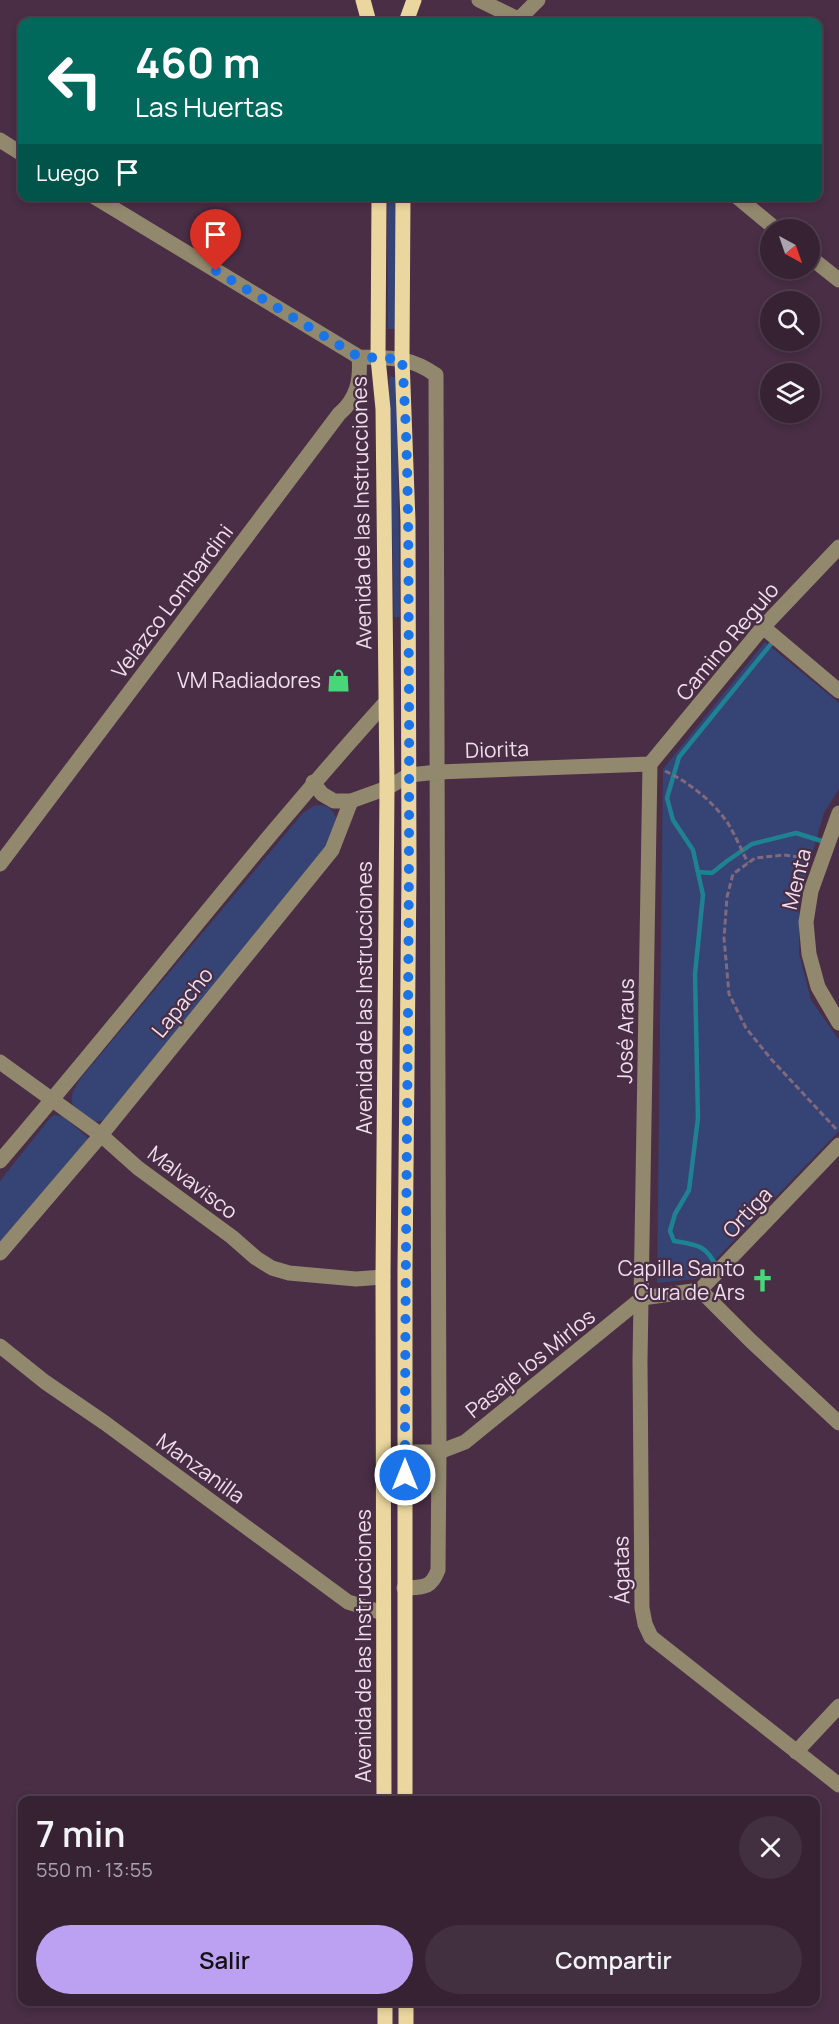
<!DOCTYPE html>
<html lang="es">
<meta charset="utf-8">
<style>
:root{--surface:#372234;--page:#422f40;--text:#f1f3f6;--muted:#aaa4ac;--line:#513f4f;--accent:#bca0f2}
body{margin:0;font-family:Manrope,sans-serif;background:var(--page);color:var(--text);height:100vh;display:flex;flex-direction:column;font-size:22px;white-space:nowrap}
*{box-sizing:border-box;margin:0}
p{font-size:20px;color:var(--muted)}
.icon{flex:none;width:33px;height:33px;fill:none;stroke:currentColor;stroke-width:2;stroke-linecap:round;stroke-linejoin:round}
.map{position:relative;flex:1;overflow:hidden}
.panel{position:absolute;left:18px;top:1796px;width:802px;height:210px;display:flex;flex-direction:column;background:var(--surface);border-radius:12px;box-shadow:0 3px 9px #0003,0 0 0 2px var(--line)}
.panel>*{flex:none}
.banner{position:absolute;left:18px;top:18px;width:804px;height:183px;border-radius:12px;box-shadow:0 3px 9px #0003,0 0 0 2px var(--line);background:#00695c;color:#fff;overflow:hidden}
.needle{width:39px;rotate:140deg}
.tools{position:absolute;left:760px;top:219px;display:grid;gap:12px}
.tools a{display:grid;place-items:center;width:60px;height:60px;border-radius:50%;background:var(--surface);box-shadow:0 3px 9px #0003,0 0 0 2px var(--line);font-size:30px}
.pin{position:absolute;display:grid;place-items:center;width:51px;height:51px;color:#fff;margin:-62px -26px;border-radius:50% 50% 50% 0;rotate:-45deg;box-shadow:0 0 6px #0007}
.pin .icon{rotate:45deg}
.me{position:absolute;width:66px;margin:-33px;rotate:0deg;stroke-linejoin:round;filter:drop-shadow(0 0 4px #0008)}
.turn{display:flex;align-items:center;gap:21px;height:126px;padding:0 18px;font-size:27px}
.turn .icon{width:78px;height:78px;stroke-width:2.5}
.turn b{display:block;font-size:42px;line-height:51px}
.then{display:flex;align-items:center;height:57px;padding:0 18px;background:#0003;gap:12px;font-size:22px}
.round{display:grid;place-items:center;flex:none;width:63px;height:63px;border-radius:32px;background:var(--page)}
.summary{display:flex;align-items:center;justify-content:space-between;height:102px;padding:0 18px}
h1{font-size:36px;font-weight:600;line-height:45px}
.action{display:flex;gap:12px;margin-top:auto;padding:12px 18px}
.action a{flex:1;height:69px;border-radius:36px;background:var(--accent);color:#111;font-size:24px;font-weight:600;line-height:69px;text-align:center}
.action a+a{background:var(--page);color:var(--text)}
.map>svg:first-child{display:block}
.green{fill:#364375}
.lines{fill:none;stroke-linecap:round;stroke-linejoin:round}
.stream{stroke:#1f8292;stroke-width:4.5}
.path{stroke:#81697d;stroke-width:3;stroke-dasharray:6 3;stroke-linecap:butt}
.minor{stroke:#91886d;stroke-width:15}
.major{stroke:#ead69e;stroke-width:15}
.route{stroke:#1a73e8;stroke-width:10;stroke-dasharray:0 18}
.labels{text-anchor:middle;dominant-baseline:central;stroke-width:4.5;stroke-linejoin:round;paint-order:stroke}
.street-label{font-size:21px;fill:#efdeec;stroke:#492e45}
.poi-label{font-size:21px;fill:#efdeec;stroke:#492e45;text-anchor:end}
</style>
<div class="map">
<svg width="839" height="2024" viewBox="0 0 839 2024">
<rect width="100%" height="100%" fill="#492e45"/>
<g class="green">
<polygon points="387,197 396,197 395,329 388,329"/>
<polygon points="391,376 396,378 397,382 400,617 394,617 389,380"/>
<polygon points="765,642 839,703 839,789 824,813 799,898 799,953 811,1000 839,1040 839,1131 697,1279 657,1283 663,769"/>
<path d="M 319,805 C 328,805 332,809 336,817 L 330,843 L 105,1120 L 95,1122 C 90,1119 83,1116 78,1112 C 60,1096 86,1073 96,1060 L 302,814 L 313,806 Z"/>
<polygon points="55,1115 64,1117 87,1137 87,1142 0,1252 0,1181 50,1118"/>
</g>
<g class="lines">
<g class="stream">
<polyline points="698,872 712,873 727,861 752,844 796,833 825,842"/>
<path d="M 718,1269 C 706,1245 699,1245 674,1241 L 670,1231 L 675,1214 L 689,1190 L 698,1118 L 695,974 L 703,895 L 693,850 L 673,820 L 667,798 L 679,757 L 775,639"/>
</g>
<g class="path">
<path d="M 665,771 C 689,782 715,803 729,825 C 736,837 742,851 748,863"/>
<polyline points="808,858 784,855 755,858 733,874 727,897 724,938 729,994 746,1028 771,1059 838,1131"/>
</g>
<g class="minor">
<polyline points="479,0 518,19"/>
<polyline points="516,22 538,0"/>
<polyline points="0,140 22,154"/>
<path d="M 93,196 L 359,357 C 391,358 409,356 436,375 L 439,1452 L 438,1570 C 431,1589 423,1587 404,1588"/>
<polyline points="736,196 777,230"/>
<polyline points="810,257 839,280"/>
<polyline points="763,627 839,691"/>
<polyline points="650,764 640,1361 642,1608 645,1624 651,1637 839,1785"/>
<polyline points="650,764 763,627 839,547"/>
<polyline points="313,782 322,794 334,801 351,801 387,788 409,775 438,772 650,764"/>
<polyline points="839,813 811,891 806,922 809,954 818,987 839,1023"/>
<path d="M 0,864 L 339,414 C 357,399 361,380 359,357"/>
<polyline points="0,1062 101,1135 138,1168 232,1237 256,1258 272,1268 289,1273 356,1279 383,1277"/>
<path d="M 0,1161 C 130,1010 251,851 385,703"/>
<polyline points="0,1253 101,1135 332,850 351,801"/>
<polyline points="700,1290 751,1341 839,1423"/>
<polyline points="642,1298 700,1290 839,1145"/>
<polyline points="0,1346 45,1382 105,1423 348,1602 383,1613"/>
<polyline points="405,1452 439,1452 465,1442 642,1298"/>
<polyline points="796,1752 839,1706"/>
</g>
<g class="major">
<polyline points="363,0 369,22"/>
<polyline points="406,22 414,0"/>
<polyline points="379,196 378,358 383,409 387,788 383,1277 384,1800"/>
<polyline points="403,196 402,359 408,521 409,872 405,1270 405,1800"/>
<polyline points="385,2001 385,2024"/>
<polyline points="406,2001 406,2024"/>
</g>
</g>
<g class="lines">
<path class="route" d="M 216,271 L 359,357 L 402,359 C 410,471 408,583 409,695 C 410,955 405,1215 405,1475"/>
</g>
<defs>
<symbol id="shop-bare" viewBox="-9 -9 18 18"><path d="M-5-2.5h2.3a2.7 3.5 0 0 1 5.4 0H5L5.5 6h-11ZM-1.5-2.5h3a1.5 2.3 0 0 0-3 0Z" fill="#48d778" stroke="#492e45" stroke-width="2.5" paint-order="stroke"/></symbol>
<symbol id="church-bare" viewBox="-9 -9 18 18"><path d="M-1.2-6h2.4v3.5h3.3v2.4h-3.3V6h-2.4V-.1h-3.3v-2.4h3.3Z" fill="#48d778" stroke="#492e45" stroke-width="2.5" paint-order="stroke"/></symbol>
</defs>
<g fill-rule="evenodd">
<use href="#shop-bare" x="322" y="664" width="33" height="33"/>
<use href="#church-bare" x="746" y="1264" width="33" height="33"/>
</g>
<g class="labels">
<g class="street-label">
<text transform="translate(361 513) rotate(-91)">Avenida de las Instrucciones</text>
<text transform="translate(172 601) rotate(-53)">Velazco Lombardini</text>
<text transform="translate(727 641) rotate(-50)">Camino Regulo</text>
<text transform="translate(497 749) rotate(-2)">Diorita</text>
<text transform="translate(796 879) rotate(-76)">Menta</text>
<text transform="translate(364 998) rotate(-90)">Avenida de las Instrucciones</text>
<text transform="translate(182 1002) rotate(-51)">Lapacho</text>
<text transform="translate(625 1031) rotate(-89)">José Araus</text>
<text transform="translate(193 1182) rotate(37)">Malvavisco</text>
<text transform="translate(747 1212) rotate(-47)">Ortiga</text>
<text transform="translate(530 1363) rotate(-39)">Pasaje los Mirlos</text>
<text transform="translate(201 1468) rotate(36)">Manzanilla</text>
<text transform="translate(621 1570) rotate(-91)">Ágatas</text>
<text transform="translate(363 1646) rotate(-90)">Avenida de las Instrucciones</text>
</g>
<g class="poi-label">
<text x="321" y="680">VM Radiadores</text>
<text x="745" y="1268">Capilla Santo<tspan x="745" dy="24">Cura de Ars</tspan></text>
</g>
</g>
</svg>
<div class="tools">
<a><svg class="needle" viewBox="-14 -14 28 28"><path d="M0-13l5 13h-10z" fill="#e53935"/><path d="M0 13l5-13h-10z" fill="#aaa4ac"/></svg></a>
<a><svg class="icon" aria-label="search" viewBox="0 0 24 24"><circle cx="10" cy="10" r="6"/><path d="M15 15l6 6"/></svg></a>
<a><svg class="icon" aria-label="layers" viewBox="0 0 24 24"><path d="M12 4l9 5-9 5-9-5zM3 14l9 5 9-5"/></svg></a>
</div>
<div class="pin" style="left:216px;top:271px;background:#d93025"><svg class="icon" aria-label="arrive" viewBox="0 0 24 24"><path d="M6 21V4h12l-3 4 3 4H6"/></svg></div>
<svg class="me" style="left:405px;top:1475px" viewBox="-20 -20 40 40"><circle r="17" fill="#1a73e8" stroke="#fff" stroke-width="3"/><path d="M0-11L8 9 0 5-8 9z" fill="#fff"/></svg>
<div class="banner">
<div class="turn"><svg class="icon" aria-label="left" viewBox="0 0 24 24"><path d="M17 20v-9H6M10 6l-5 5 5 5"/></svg><div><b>460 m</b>Las Huertas</div></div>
<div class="then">Luego<svg class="icon" aria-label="arrive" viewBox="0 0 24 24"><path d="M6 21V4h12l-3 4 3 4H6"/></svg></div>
</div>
<section class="panel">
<div class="summary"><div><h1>7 min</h1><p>550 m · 13:55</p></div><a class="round"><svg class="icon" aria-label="close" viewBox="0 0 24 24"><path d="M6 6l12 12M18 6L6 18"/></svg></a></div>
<div class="action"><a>Salir</a><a>Compartir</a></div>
</section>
</div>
